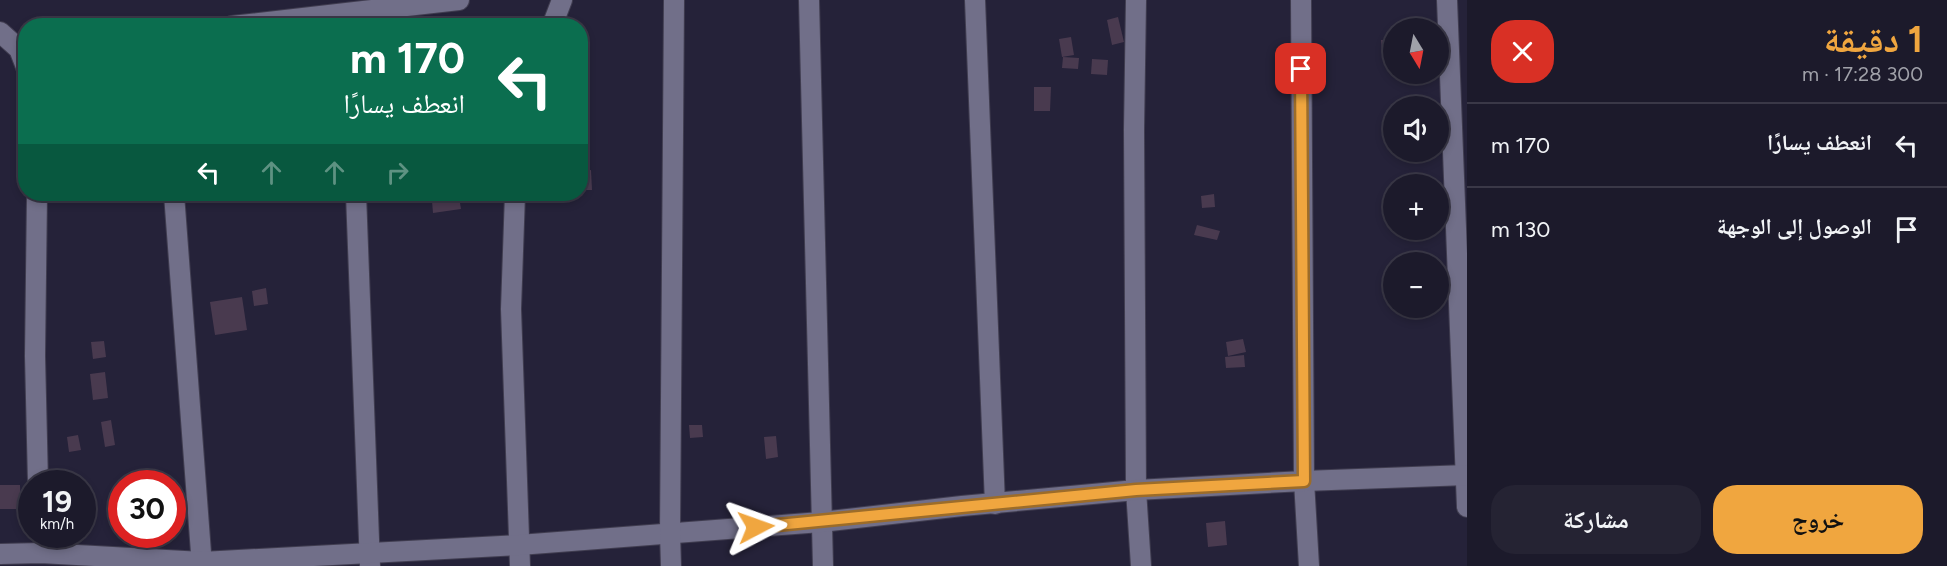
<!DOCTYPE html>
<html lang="ar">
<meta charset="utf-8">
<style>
:root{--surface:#1c1a2b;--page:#252333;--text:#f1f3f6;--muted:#a0a1a9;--line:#3a3847;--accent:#f0a63f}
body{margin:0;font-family:Figtree,"Noto Naskh Arabic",sans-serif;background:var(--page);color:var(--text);direction:rtl;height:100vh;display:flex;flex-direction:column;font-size:22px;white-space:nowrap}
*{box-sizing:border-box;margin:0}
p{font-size:20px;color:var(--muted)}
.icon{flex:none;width:33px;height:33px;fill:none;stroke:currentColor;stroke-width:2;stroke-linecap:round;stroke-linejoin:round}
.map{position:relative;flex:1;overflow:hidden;direction:ltr}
.side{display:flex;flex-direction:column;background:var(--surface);width:480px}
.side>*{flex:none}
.hud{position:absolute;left:18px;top:18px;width:570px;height:183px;border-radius:24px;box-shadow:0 3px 9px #0003,0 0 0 2px var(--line);direction:rtl;background:#0b6e4f;color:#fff;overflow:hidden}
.needle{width:39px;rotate:170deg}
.fabs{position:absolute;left:1383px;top:18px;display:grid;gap:12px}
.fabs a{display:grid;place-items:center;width:66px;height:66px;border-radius:50%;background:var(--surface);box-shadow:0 3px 9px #0003,0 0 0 2px var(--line);font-size:30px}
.speed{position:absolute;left:18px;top:470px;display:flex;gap:12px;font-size:30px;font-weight:700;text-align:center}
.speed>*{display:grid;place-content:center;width:78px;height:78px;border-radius:50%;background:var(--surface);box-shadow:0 3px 9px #0003,0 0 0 2px var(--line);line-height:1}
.speed small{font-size:15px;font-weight:400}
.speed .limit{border:9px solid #d22;background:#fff;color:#111}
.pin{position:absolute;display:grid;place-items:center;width:51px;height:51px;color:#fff;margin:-26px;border-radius:12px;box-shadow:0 3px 9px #0006}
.me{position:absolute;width:66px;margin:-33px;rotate:86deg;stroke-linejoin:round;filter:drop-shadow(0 0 4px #0008)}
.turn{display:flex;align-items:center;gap:21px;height:126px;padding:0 24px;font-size:27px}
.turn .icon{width:78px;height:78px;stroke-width:2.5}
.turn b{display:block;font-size:42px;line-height:51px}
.lanes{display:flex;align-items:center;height:57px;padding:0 24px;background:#0003;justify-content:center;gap:30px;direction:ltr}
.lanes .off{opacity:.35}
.round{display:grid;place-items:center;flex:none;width:63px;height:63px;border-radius:24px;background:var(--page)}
.summary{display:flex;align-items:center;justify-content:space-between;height:102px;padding:0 24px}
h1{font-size:36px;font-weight:700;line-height:45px;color:var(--accent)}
.primary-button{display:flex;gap:12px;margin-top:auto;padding:12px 24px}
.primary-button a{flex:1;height:69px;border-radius:24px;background:var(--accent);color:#111;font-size:24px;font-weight:700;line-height:69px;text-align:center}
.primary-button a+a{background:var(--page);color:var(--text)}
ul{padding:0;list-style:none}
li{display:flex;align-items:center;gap:18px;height:84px;padding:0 24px;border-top:2px solid var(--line)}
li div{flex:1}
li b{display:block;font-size:22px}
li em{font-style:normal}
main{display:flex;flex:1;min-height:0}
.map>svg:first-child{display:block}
.building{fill:#493a4f}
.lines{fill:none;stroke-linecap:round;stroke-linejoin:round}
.minor-casing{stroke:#403d50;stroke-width:22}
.minor{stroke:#716f89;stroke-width:20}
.route-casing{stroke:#9c6c29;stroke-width:15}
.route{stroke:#f0a63f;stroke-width:10}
</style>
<main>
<section class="side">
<div class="summary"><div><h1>1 دقيقة</h1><p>300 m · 17:28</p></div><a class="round" style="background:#d93025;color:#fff"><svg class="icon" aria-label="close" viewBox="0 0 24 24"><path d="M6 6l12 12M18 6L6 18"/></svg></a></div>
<ul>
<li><svg class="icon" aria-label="left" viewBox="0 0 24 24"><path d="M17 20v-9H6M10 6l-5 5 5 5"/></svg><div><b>انعطف يسارًا</b></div><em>170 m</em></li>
<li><svg class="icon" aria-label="arrive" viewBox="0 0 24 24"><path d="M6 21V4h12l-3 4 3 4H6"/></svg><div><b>الوصول إلى الوجهة</b></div><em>130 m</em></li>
</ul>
<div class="primary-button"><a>خروج</a><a>مشاركة</a></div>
</section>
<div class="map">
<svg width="1467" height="566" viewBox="0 0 1467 566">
<rect width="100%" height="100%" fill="#252239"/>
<g class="building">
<polygon points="1118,17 1124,42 1112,45 1107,20"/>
<polygon points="1071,37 1074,55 1062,57 1059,39"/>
<polygon points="1394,39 1394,52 1382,54 1381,40"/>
<polygon points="1063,57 1079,58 1078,69 1062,68"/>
<polygon points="1092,59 1108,60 1107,75 1091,74"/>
<polygon points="1034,87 1051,87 1050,111 1034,111"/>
<polygon points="591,170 592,190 580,190 580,171"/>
<polygon points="1214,194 1215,207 1202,208 1201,196"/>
<polygon points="459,197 461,209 433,213 432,201"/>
<polygon points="1197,225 1220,231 1217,240 1194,235"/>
<polygon points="266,288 268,304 254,306 252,291"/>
<polygon points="242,297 247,330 215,335 210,302"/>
<polygon points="1243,339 1246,352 1228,356 1226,342"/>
<polygon points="104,341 106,357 93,359 91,342"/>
<polygon points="1244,355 1245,367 1226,368 1225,357"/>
<polygon points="105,372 108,398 93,400 90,374"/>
<polygon points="111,420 115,445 105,447 101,422"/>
<polygon points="689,425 702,425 703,437 690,438"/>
<polygon points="78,435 81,450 69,452 67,437"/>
<polygon points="776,436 778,457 766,459 764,437"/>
<polygon points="0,485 20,485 21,509 0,509"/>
<polygon points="1225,521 1227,545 1208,547 1206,523"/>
</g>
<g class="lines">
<defs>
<g id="minor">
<polyline points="809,0 823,566"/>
<polyline points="975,0 995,504"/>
<polyline points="1136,0 1134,130 1136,490 1141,566"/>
<polyline points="1301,0 1304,481 1309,566"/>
<polyline points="1447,0 1467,507"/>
<polyline points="232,26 459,0"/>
<polyline points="552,26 562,0"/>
<polyline points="0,32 19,49 26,67"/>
<polyline points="37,194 35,356 38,483"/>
<polyline points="174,194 202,566"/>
<polyline points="356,194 370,566"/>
<polyline points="515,194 511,309 520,566"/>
<polyline points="0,554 41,553 202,562 519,545 821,522 962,506 1136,490 1304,481 1467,475"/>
<polyline points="671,566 670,533 674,0"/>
</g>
</defs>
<use href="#minor" class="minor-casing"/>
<use href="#minor" class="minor"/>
</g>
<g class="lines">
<defs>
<polyline id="route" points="756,527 1136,490 1304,481 1301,69"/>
</defs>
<use href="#route" class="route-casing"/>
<use href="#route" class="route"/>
</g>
</svg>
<div class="fabs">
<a><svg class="needle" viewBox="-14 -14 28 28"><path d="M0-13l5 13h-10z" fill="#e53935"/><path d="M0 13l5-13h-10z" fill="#a0a1a9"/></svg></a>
<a><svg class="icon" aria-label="sound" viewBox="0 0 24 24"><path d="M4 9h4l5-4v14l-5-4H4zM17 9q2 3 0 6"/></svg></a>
<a>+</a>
<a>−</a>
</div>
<div class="speed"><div>19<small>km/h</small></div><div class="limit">30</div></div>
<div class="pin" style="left:1301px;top:69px;background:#d93025"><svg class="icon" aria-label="arrive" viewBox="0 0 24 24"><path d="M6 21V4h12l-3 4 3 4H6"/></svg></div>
<svg class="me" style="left:756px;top:527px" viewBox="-20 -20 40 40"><path d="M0-17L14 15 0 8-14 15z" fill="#f0a63f" stroke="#fff" stroke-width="4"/></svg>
<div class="hud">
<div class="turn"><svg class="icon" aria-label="left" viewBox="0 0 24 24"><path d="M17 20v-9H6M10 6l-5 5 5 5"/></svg><div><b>170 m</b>انعطف يسارًا</div></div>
<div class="lanes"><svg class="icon" aria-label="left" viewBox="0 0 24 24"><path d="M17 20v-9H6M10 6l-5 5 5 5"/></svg><svg class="icon off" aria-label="ahead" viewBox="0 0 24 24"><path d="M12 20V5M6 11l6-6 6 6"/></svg><svg class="icon off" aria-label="ahead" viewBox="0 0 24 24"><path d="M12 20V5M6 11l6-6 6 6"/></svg><svg class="icon off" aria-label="right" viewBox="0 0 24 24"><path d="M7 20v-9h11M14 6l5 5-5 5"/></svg></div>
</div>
</div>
</main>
